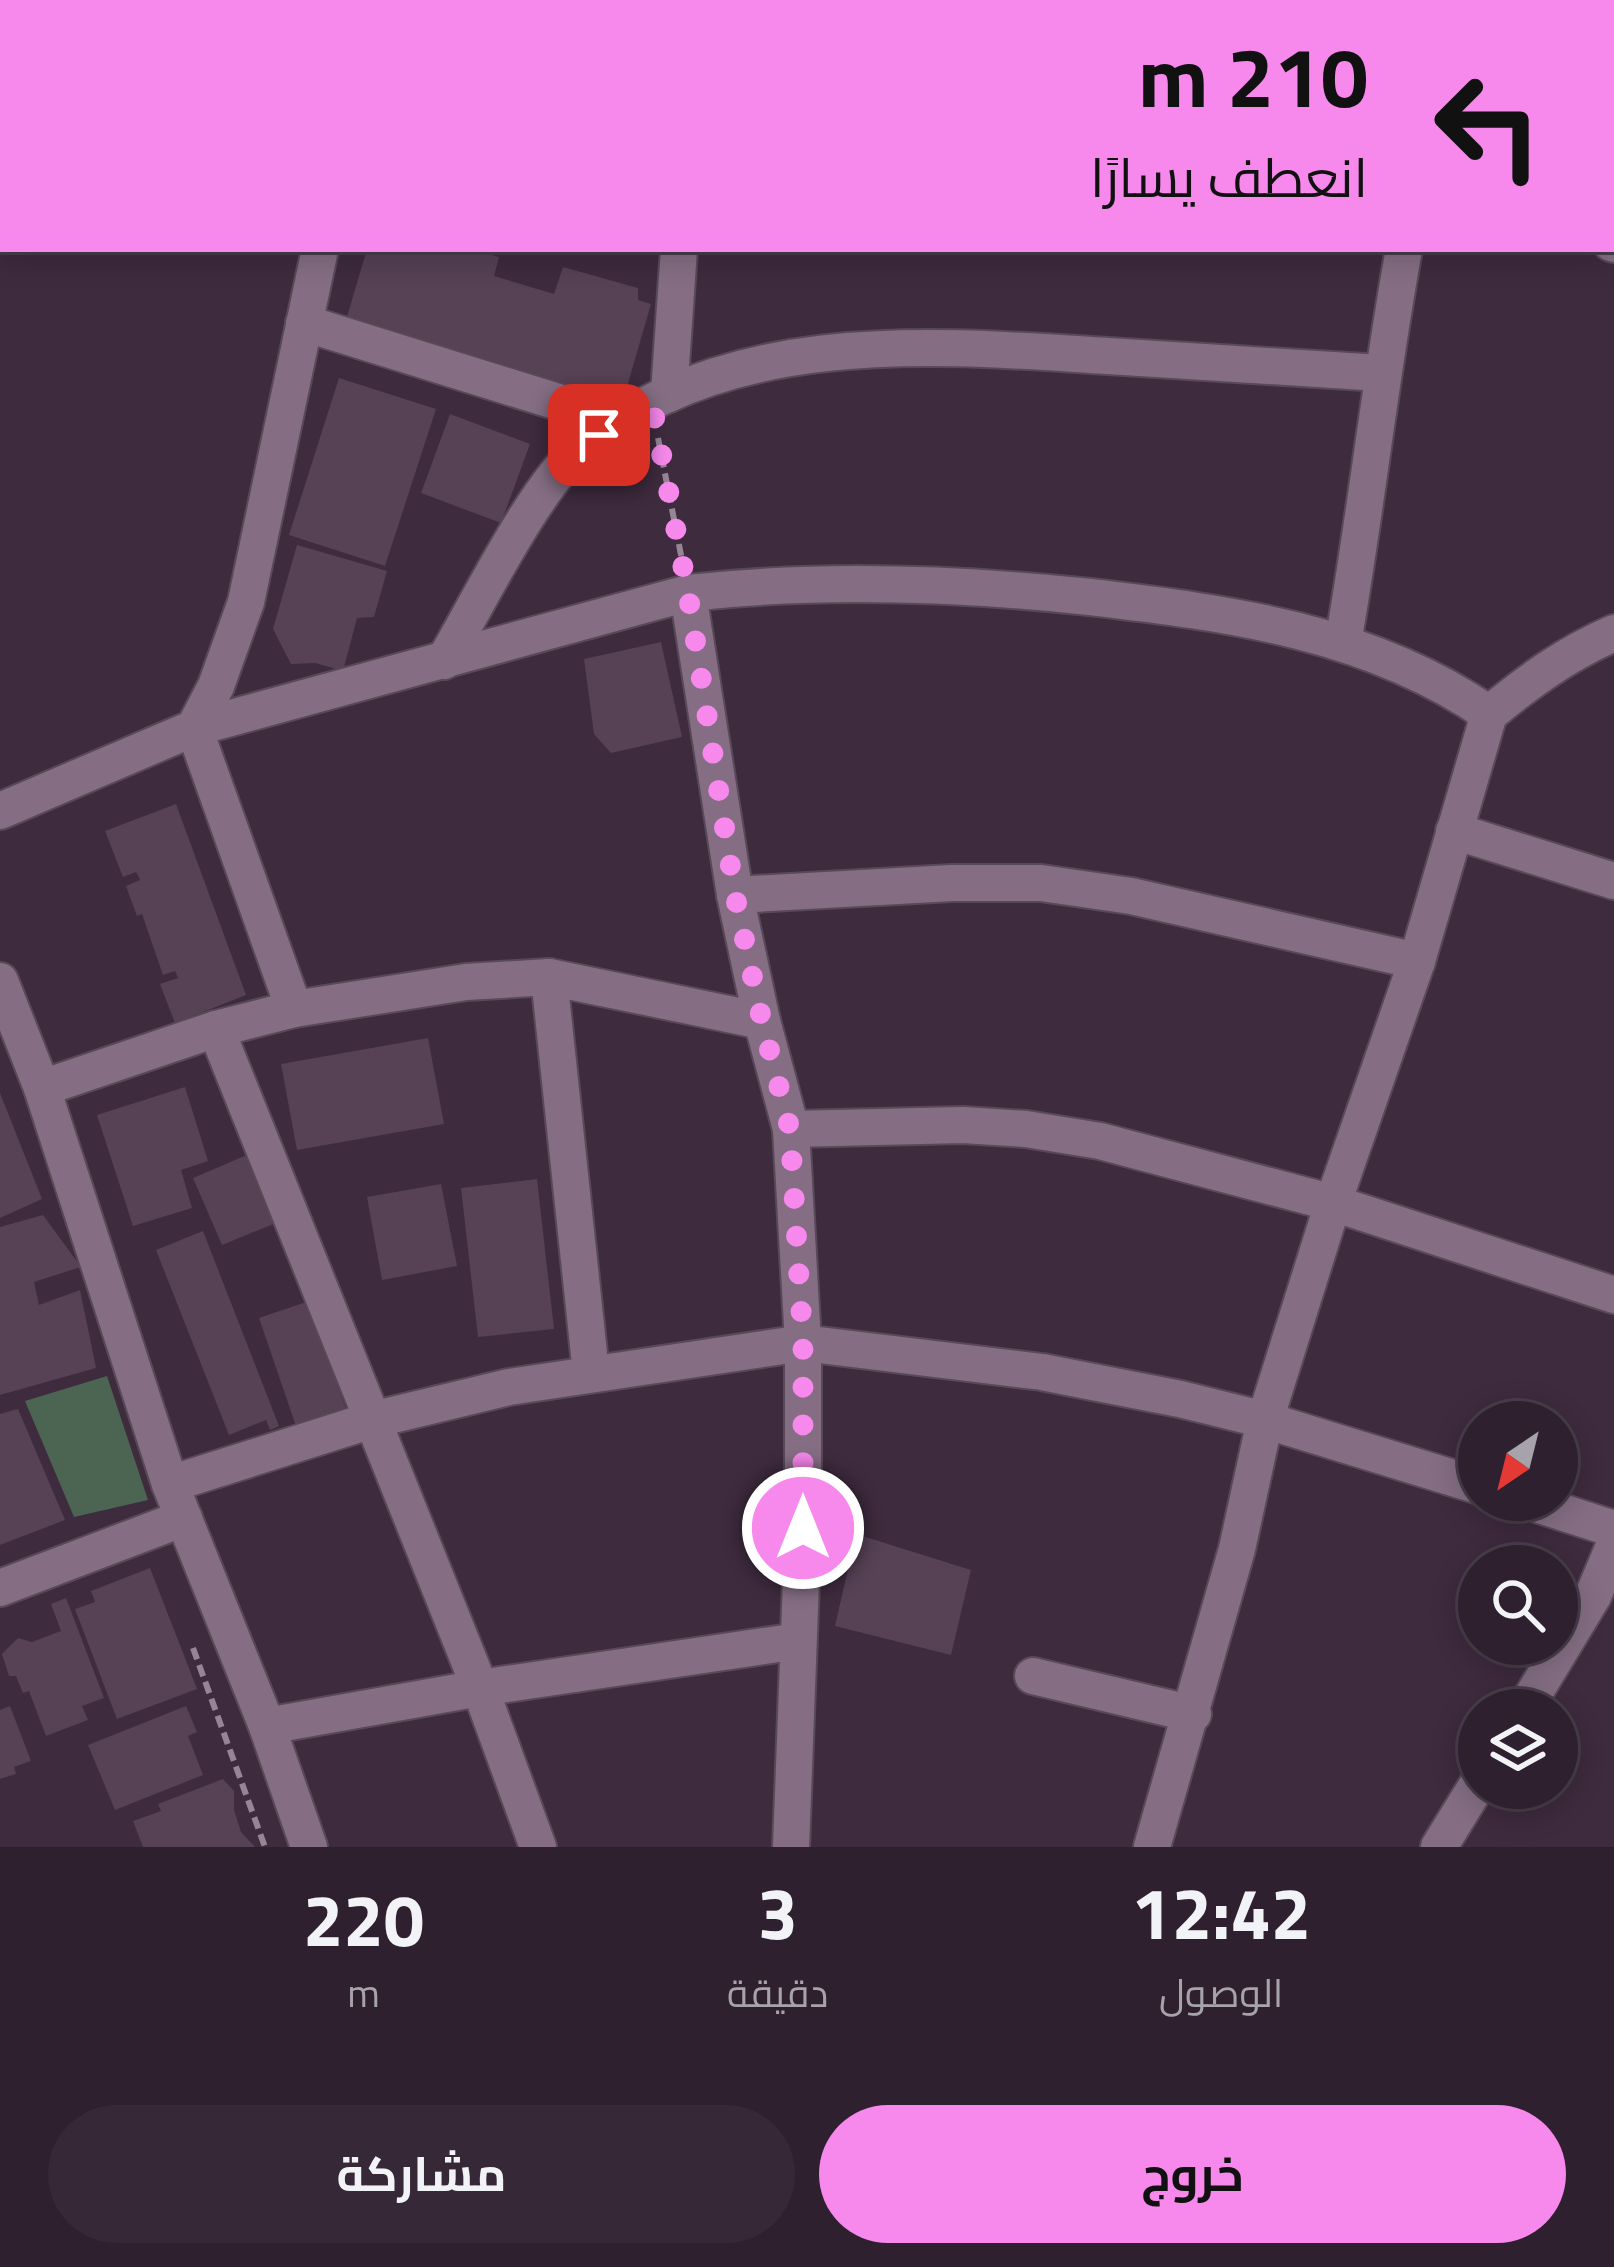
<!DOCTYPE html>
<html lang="ar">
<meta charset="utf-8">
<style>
:root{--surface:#2e202e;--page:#362836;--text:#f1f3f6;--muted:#a7a3aa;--line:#493e4a;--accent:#f788ec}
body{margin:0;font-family:"Titillium Web",Cairo,sans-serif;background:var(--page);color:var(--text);direction:rtl;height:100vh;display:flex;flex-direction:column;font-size:45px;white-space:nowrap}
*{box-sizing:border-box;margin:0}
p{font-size:39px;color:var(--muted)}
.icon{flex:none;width:66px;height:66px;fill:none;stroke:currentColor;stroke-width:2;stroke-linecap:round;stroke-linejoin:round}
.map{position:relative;height:1847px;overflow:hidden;direction:ltr}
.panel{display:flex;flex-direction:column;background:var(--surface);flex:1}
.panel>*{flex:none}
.guide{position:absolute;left:0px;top:0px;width:1614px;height:252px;box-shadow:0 6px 30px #0003,0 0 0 3px var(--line);direction:rtl;background:#f788ec;color:#111;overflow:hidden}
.needle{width:78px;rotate:215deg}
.buttons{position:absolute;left:1458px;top:1401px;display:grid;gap:24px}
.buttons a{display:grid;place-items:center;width:120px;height:120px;border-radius:50%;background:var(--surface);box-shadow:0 6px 30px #0003,0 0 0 3px var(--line);font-size:60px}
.pin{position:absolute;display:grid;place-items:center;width:102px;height:102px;color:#fff;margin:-51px;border-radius:24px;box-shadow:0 6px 18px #0006}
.me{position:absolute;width:132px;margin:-66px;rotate:0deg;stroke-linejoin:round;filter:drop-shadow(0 0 9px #0008)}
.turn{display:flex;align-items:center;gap:42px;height:252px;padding:0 48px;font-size:54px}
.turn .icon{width:156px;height:156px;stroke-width:2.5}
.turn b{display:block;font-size:84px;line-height:102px}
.eta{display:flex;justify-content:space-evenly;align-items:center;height:204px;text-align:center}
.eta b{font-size:72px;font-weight:700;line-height:84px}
.action{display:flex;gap:24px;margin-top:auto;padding:24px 48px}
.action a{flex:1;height:138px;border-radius:72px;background:var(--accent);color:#111;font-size:48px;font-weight:700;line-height:138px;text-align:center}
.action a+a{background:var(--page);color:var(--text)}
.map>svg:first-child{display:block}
.green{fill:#4c6452}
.building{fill:#564155}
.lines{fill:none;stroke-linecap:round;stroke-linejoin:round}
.minor-casing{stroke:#584958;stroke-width:40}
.path{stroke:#958595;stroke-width:6;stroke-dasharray:12 6;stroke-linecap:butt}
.minor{stroke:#856e84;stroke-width:36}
.route{stroke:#f788ec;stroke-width:21;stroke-dasharray:0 37.8}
</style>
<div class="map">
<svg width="1614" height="1847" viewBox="0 0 1614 1847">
<rect width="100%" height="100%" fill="#3e2b3e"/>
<polygon class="green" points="107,1376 148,1500 74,1517 25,1401"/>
<g class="building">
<polygon points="367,249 470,249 499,257 494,276 554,294 563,267 638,288 638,300 651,304 620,411 493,374 496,362 430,343 427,352 344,327"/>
<polygon points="339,378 436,409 385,566 289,535"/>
<polygon points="450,414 530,444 501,523 421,493"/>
<polygon points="297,545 387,571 374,617 357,618 343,671 315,663 291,664 273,629"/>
<polygon points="661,642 682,737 611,753 594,734 584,659"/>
<polygon points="176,804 246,995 175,1023 160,984 178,978 175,971 163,975 142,914 137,916 126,886 140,880 139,877 136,872 123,877 105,831"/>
<polygon points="428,1038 444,1124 297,1150 281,1064"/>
<polygon points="185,1087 208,1161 181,1170 192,1208 133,1226 97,1115"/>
<polygon points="0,1093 42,1199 0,1218"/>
<polygon points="254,1152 283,1220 222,1245 193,1178"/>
<polygon points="537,1179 554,1329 478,1337 461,1188"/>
<polygon points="441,1184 457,1266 382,1280 367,1197"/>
<polygon points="43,1215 81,1267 34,1282 39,1305 80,1290 96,1368 0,1395 0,1227"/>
<polygon points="203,1231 279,1426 270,1430 266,1420 229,1435 156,1250"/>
<polygon points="309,1301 348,1415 298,1432 259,1318"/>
<polygon points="18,1409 65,1520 0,1545 0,1414"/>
<polygon points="856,1534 971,1570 951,1655 835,1626"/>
<polygon points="150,1568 197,1689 117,1719 75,1609 95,1602 91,1591"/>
<polygon points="66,1598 104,1698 82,1706 88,1720 46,1736 29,1691 23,1693 16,1676 9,1676 2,1654 18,1638 32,1642 61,1631 51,1604"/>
<polygon points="10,1706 31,1761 14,1767 16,1774 0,1779 0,1710"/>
<polygon points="186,1706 197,1732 188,1736 203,1775 115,1810 88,1745"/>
<polygon points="223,1779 234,1791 234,1810 241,1832 255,1847 143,1847 133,1821 161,1811 158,1804"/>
</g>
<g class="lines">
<defs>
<g id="minor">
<polyline points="374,3 375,0"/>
<polyline points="1447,3 1448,0"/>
<polyline points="1611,243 1614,244"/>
<polyline points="304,323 619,421"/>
<polyline points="669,394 679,249"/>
<path d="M 1343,643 C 1366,512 1380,380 1404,249"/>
<path d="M 444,661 C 478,604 534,487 582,447 C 728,327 932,345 1108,356 C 1199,362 1290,367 1381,373"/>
<path d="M 1489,714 C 1529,681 1566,654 1614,633"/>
<polyline points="0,811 194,728 216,686 246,602 320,249"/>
<polyline points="1454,831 1614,881"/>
<polyline points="735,895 952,883 1041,883 1131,896 1417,961"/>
<polyline points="549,977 591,1373"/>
<polyline points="0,981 42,1088 170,1484 267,1726 309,1847"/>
<polyline points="294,1009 194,728 688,593"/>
<polyline points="216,1029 480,1688 538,1847"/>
<polyline points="42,1088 216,1029 294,1009 466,982 549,977 762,1021"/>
<polyline points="791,1129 963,1125 1026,1129 1100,1141 1333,1203 1614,1295"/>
<polyline points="170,1484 372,1420 509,1387 803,1343 1042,1372 1180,1399 1265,1420 1479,1486"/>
<polyline points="1524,1500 1614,1529"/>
<polyline points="0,1588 184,1518"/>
<polyline points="1033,1676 1193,1714"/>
<polyline points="1524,1710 1593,1596 1614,1546"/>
<polyline points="267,1726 480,1688 798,1641"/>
<path d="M 791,1847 L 803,1528 L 803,1343 L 791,1129 L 762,1021 L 735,895 L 688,593 C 822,578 956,583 1090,597 C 1229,613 1371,632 1489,714 L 1417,961 L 1333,1203 L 1265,1420 L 1237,1549 L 1152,1847"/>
<polyline points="1439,1847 1479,1782"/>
</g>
</defs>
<use href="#minor" class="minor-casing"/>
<g class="path">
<polyline points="658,438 682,560"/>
<polyline points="193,1648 265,1847"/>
</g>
<use href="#minor" class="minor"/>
</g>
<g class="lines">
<polyline class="route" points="599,435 652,404 688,593 735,895 762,1021 790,1129 803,1343 803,1528"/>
</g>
</svg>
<div class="buttons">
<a><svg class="needle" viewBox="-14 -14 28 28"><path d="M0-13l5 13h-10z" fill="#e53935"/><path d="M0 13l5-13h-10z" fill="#a7a3aa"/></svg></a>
<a><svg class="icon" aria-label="search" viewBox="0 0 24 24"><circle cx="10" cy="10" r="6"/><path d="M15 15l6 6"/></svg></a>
<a><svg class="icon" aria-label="layers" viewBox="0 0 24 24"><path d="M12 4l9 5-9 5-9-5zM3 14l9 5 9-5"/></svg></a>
</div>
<div class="pin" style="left:599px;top:435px;background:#d93025"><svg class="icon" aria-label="arrive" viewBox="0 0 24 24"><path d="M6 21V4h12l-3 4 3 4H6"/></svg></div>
<svg class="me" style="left:803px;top:1528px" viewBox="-20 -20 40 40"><circle r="17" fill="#f788ec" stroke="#fff" stroke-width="3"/><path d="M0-11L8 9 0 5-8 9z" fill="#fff"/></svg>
<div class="guide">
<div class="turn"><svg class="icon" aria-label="left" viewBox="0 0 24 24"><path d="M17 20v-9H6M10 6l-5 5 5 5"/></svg><div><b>210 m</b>انعطف يسارًا</div></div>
</div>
</div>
<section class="panel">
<div class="eta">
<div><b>12:42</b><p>الوصول</p></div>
<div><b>3</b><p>دقيقة</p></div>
<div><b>220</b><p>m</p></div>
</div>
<div class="action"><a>خروج</a><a>مشاركة</a></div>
</section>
